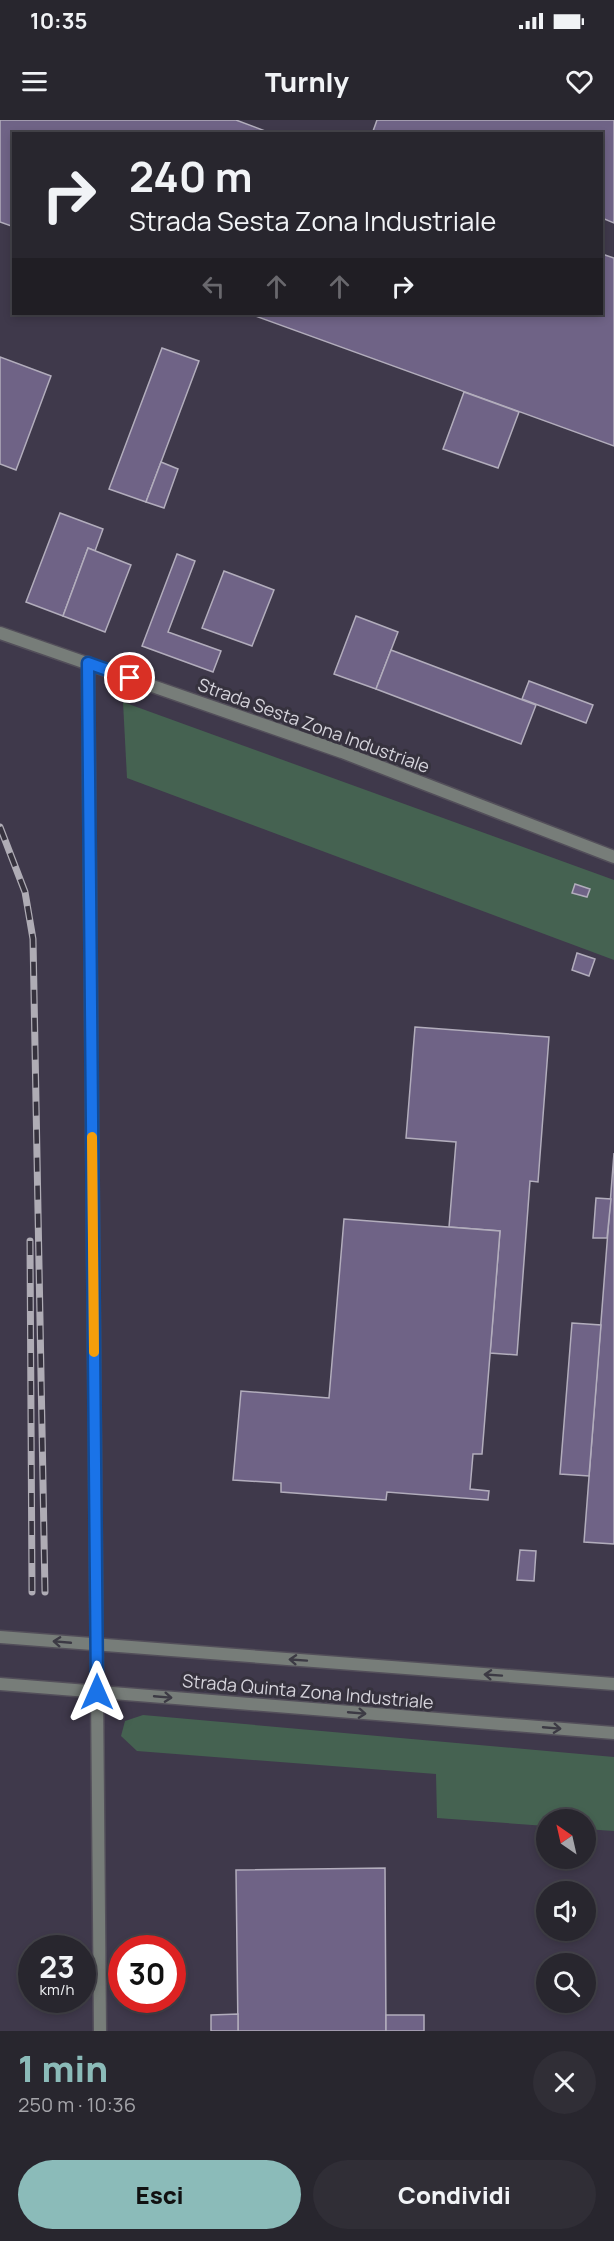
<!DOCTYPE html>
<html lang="it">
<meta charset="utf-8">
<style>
:root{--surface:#28262e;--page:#302e36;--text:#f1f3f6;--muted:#a5a5aa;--line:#44434a;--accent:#8bbbb9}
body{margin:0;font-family:Manrope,sans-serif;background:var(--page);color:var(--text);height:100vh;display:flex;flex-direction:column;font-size:22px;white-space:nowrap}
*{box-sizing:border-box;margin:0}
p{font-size:20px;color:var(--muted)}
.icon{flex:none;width:33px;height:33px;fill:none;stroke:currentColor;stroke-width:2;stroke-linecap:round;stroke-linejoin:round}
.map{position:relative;height:1911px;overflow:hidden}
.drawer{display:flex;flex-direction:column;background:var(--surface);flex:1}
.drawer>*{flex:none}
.banner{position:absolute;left:12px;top:12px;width:591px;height:183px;border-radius:0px;box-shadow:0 3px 9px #0003,0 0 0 2px var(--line);background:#28262e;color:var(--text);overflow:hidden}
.needle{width:39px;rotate:326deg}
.controls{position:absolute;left:536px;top:1689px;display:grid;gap:12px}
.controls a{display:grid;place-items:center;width:60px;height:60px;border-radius:50%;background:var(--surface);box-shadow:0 3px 9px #0003,0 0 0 2px var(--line);font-size:30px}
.speed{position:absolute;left:18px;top:1815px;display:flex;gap:12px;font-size:30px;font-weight:700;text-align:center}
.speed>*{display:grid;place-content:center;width:78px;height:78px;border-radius:50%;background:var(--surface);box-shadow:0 3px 9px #0003,0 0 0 2px var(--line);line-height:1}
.speed small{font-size:15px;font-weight:400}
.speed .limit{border:9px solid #d22;background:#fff;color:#111}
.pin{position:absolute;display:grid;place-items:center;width:51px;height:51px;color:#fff;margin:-26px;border:3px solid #fff;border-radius:50%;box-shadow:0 2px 6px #0007}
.me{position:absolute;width:66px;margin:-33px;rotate:0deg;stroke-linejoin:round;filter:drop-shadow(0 0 4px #0008)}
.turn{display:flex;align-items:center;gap:21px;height:126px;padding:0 18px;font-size:27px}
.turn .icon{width:78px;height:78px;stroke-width:2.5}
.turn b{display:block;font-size:42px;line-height:51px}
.lanes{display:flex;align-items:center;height:57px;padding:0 18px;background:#0003;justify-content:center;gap:30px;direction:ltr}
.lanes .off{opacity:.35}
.round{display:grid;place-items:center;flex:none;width:63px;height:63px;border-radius:32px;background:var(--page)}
.headline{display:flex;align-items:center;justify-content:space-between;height:102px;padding:0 18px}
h1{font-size:36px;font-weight:800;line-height:45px;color:var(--accent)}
.cta{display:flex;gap:12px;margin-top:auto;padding:12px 18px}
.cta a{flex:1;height:69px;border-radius:36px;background:var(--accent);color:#111;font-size:24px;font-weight:800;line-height:69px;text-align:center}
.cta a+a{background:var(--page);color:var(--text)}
.status{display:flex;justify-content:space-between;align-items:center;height:42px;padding:0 30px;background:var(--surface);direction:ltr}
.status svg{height:16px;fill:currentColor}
header{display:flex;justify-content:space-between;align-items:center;height:78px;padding:0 18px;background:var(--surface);font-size:27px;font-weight:800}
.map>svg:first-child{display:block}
.built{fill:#3f394b;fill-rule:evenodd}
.green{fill:#456251}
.building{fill:#6f6386;stroke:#b2adbc;stroke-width:1.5}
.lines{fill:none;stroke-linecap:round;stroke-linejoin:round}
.street-casing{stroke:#534f5a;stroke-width:15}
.street{stroke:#777d79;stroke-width:12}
.rail-casing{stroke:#afacb5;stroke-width:7}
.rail{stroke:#36323e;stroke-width:4.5;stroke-dasharray:14;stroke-linecap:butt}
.oneway{stroke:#3c3a44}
.route-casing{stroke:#114b97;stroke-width:15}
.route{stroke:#1a73e8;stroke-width:10}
.slow{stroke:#f59e0b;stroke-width:10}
.labels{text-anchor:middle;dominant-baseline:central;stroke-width:6;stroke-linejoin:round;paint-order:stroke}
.street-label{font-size:18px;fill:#d5d3db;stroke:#36323e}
</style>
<div class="status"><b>10:35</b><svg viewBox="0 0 49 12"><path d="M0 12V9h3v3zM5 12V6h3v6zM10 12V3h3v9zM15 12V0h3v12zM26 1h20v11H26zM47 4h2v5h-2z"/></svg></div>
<header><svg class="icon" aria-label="menu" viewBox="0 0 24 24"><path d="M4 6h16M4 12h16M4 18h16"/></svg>Turnly<svg class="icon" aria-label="heart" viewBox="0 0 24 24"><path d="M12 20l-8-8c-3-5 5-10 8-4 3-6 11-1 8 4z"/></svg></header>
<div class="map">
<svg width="614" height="1911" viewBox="0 0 614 1911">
<rect width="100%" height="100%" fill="#36323e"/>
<path class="built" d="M 0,0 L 614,0 L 614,1911 L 0,1911 ZM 14,14 L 602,14 L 602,194 L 14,194 ZM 546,1700 L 585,1700 L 585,1738 L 546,1738 ZM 546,1772 L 585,1772 L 585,1810 L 546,1810 ZM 32,1828 L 82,1828 L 82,1880 L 32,1880 ZM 122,1828 L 172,1828 L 172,1880 L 122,1880 ZM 546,1844 L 585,1844 L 585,1882 L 546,1882 Z"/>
<g class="green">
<polygon points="123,582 614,760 614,840 127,658"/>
<polygon points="143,1595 614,1637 614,1711 585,1709 585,1700 546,1700 546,1706 437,1698 436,1654 137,1631 121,1616 125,1601"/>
</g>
<g class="building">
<polygon points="0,0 236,0 273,14 14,14 14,107 0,102"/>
<polygon points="377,0 614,0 614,103 602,98 602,14 372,14"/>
<polygon points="602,134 614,138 614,326 250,194 602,194"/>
<polygon points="162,228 199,241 146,382 109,369"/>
<polygon points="0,237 51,256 16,350 0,344"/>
<polygon points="464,272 519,292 498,348 443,329"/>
<polygon points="161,342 178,349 164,388 146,382"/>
<polygon points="60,393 103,409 95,431 88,428 63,496 26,482"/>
<polygon points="88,428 131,445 105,512 63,496"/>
<polygon points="177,434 195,441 168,512 221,531 213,552 142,526"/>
<polygon points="224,451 274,470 252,526 202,508"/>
<polygon points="356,496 398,512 376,569 334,554"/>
<polygon points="391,530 536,585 521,624 376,569"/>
<polygon points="529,561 593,585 586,603 522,579"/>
<polygon points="575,764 590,769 587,777 572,773"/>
<polygon points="577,833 595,839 589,856 572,850"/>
<polygon points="415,907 549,917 538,1062 530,1061 517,1235 490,1233 500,1111 449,1107 456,1022 406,1018"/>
<polygon points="614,1033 614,1424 584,1422"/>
<polygon points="596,1078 611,1079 607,1118 593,1118"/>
<polygon points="344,1099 500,1111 482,1334 473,1334 470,1369 489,1371 488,1380 387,1372 386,1380 281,1372 281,1363 233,1360 241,1271 329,1278"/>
<polygon points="572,1203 601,1205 589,1356 560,1354"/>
<polygon points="520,1430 536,1431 534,1461 517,1460"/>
<polygon points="385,1748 386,1911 238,1911 236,1750"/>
<polygon points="238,1894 238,1911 211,1911 211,1895"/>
<rect x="386" y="1895" width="38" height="16"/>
</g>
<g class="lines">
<defs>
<g id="street">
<polyline points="0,513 342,632 614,737"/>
<polyline points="88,543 100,1911"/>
<polyline points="0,1517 614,1564"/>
<polyline points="0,1564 614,1613"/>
</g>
</defs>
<use href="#street" class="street-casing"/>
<use href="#street" class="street"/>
<defs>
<g id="rail">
<polyline points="0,707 25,772 33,819 45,1472"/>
<polyline points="30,1121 32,1472"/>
</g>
</defs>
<use href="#rail" class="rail-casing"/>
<use href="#rail" class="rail"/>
</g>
<defs><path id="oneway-shaft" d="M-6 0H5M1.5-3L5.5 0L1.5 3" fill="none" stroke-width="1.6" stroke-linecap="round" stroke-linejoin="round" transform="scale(1.5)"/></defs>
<g class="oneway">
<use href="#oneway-shaft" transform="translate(62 1522) rotate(-175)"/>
<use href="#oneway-shaft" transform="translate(298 1540) rotate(-176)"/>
<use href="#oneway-shaft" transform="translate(493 1555) rotate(-176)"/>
<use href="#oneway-shaft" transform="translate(163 1577) rotate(5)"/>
<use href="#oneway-shaft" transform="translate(357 1593) rotate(5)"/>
<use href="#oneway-shaft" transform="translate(552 1608) rotate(5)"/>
</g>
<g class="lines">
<defs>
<polyline id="route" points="97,1572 88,543 130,558"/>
</defs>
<use href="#route" class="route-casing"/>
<use href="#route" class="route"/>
<polyline class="slow" points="92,1017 94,1232"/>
</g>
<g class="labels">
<g class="street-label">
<text transform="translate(314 605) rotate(20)">Strada Sesta Zona Industriale</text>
<text transform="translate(308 1571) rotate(5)">Strada Quinta Zona Industriale</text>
</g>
</g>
</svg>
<div class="controls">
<a><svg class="needle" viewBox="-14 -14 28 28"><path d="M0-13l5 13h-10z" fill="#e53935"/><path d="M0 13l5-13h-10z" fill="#a5a5aa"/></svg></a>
<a><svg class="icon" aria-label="sound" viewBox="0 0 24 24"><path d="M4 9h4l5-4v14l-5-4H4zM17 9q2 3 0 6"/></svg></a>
<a><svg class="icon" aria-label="search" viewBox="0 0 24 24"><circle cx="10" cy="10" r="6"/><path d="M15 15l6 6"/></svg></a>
</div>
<div class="speed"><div>23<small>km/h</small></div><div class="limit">30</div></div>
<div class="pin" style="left:130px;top:558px;background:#d93025"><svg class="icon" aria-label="arrive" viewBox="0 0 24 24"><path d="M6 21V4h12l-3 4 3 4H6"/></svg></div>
<svg class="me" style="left:97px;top:1572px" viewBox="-20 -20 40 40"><path d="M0-17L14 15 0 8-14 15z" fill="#1a73e8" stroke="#fff" stroke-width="4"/></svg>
<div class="banner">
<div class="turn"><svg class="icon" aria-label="right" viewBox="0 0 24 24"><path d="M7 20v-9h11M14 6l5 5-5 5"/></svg><div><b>240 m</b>Strada Sesta Zona Industriale</div></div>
<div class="lanes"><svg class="icon off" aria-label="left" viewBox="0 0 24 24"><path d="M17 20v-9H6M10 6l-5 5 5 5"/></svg><svg class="icon off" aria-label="ahead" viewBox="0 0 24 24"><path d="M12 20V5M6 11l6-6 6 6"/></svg><svg class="icon off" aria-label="ahead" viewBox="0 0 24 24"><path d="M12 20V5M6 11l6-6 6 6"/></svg><svg class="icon" aria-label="right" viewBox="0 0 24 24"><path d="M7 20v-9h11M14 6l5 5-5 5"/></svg></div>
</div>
</div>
<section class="drawer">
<div class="headline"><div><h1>1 min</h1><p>250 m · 10:36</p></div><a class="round"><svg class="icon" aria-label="close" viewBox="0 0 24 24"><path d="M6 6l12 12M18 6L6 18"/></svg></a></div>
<div class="cta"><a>Esci</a><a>Condividi</a></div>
</section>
